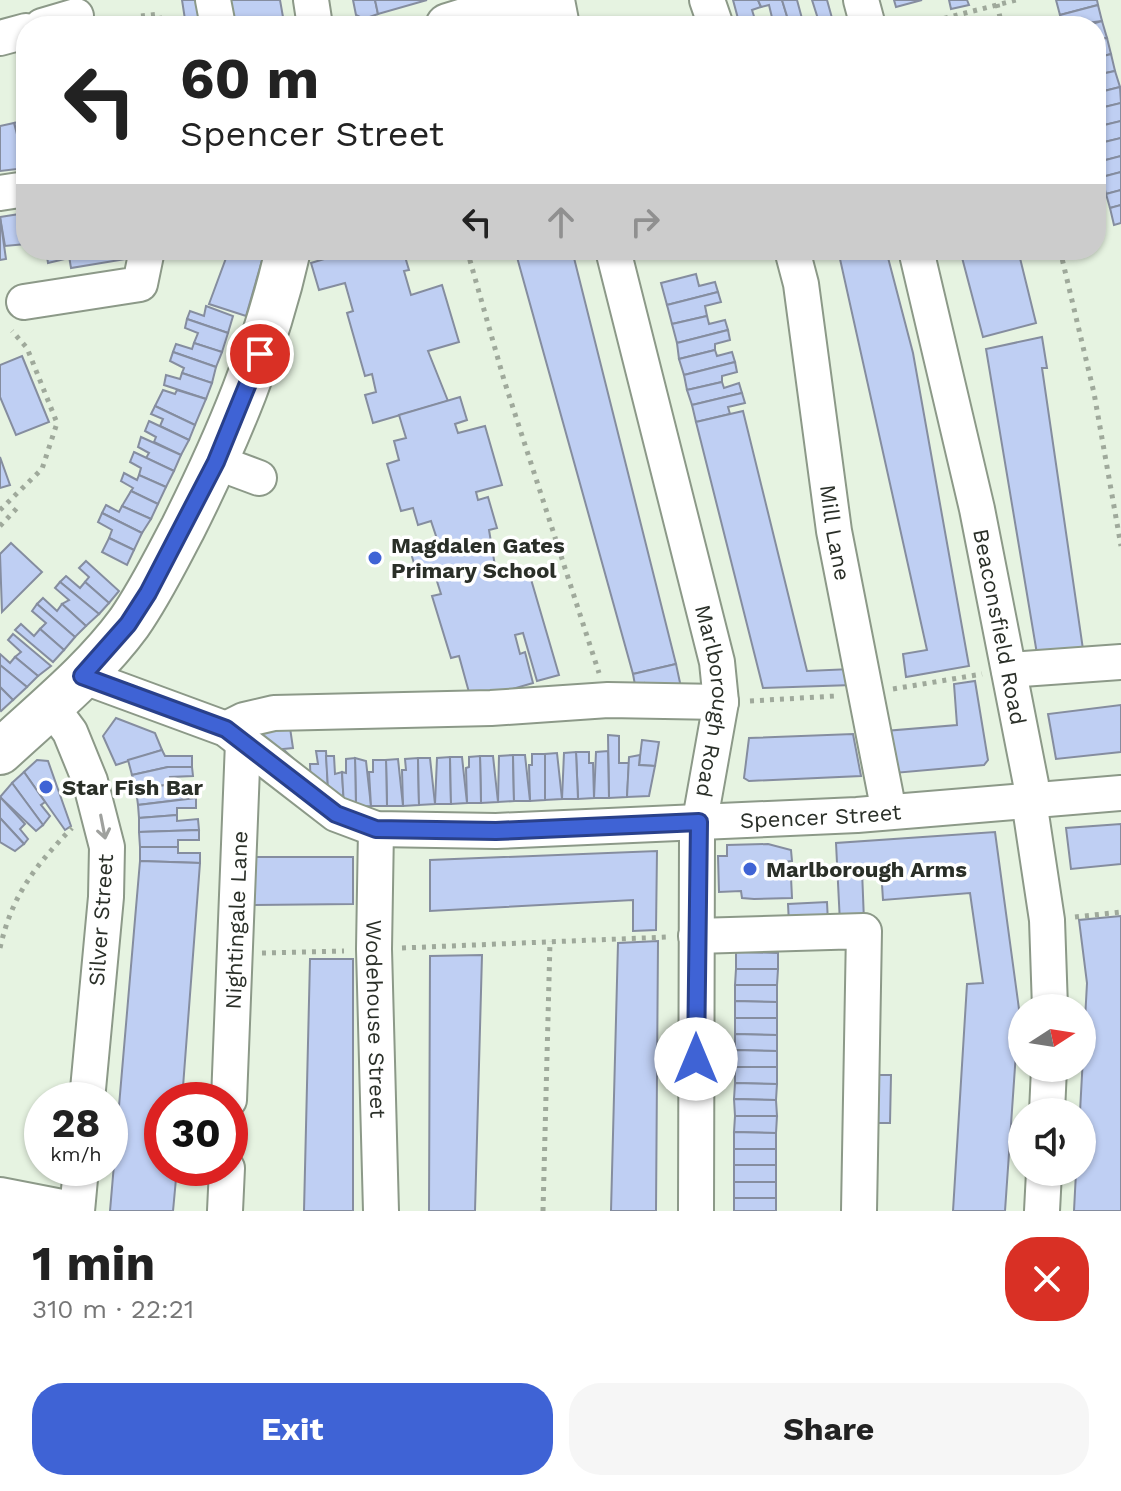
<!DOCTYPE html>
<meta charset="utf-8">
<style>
:root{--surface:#fff;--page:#f6f6f6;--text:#222;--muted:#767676;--accent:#3f63d5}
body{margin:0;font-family:"Work Sans",sans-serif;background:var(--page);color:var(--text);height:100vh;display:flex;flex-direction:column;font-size:30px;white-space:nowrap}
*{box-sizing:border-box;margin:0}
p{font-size:26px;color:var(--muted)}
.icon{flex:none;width:44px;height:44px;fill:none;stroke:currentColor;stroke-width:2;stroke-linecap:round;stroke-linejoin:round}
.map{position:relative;height:1211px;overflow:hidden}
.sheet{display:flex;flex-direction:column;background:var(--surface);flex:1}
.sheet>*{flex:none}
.hud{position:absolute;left:16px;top:16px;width:1090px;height:244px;border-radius:32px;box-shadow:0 2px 6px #0004;background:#fff;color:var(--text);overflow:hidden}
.needle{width:52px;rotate:78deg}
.buttons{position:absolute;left:1008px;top:994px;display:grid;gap:16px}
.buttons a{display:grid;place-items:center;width:88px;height:88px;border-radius:50%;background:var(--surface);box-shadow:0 2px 6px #0004;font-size:40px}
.speed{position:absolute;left:24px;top:1082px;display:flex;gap:16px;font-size:40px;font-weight:700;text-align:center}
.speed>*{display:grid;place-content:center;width:104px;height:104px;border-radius:50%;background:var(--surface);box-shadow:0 2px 6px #0004;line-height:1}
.speed small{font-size:20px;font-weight:400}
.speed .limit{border:12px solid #d22;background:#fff;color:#111}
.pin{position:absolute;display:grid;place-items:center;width:68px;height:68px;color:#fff;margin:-34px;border:4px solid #fff;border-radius:50%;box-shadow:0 2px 8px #0007}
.me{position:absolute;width:88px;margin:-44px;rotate:0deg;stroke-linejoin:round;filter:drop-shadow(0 0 6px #0008)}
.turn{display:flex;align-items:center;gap:28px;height:168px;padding:0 32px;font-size:36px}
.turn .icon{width:104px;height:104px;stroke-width:2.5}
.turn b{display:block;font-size:56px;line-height:68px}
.lanes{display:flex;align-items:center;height:76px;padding:0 32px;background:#0003;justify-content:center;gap:40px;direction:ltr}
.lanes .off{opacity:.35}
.round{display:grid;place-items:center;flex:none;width:84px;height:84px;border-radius:32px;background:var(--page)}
.headline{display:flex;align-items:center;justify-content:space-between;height:136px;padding:0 32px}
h1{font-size:48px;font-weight:700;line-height:60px}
.action{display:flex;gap:16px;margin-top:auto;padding:16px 32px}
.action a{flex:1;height:92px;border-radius:32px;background:var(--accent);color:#fff;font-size:32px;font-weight:700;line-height:92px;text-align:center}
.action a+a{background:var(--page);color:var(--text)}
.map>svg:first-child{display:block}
.building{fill:#bfcff3;stroke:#858d9f;stroke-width:2}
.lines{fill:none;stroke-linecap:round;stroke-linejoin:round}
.minor-casing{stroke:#8c9988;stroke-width:38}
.major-casing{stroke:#8c9988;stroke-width:48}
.path{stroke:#9fa99b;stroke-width:5;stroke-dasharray:4 6;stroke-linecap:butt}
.minor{stroke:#fff;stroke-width:34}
.major{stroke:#fff;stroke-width:44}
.oneway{stroke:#9fa19e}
.route-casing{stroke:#29408a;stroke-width:20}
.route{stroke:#3f63d5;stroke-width:14}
.poi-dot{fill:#3f63d5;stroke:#fff;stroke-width:3}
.labels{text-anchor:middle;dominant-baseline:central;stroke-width:7;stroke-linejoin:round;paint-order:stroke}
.street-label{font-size:22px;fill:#2a2f28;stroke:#fff}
.poi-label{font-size:22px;font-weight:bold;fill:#2a2f28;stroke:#fff;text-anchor:start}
</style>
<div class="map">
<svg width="1121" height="1211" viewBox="0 0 1121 1211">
<rect width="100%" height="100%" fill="#e6f3e1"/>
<g class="building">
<polygon points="182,0 200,0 205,26 186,26"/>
<polygon points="220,0 280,0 283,17 231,26"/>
<polygon points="353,0 375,0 378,14 364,19 356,15"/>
<polygon points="375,0 427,0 378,14"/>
<polygon points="733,0 758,0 761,7 752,10 757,26 740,26"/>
<polygon points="758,0 782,0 790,26 774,26 769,5 761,7"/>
<polygon points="782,0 797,0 804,26 790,26"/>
<polygon points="812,0 827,0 832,18 819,22"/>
<polygon points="894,0 922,0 896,7"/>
<polygon points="949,0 967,0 969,5 951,9"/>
<polygon points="1056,0 1097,0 1098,5 1060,15"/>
<polygon points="1098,5 1102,21 1063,26 1060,15"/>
<polygon points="1102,21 1107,38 1096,40 1096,26 1085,26"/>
<polygon points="1107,38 1111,54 1096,58 1096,40"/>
<polygon points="1111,54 1115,71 1096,75 1096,58"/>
<polygon points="1115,71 1120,87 1096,93 1096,75"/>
<polygon points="1120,87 1121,103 1096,109 1096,93"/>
<polygon points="1121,103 1121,121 1096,127 1096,109"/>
<polygon points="26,120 26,162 14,123"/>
<polygon points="1121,121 1121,138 1096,144 1096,127"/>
<polygon points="14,123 26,168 0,171 0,126"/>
<polygon points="1121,138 1121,156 1098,162 1096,144"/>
<polygon points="1121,156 1121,172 1102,177 1098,162"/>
<polygon points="1121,172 1121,190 1106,194 1102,177"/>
<polygon points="1121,190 1121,205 1110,208 1106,194"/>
<polygon points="1121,205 1121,223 1114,225 1110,208"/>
<polygon points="26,213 26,244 5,246 0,217"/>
<polygon points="0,217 6,259 0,260"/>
<polygon points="46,250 68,250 69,258 48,263"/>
<polygon points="68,250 137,250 138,257 71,268"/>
<polygon points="229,250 265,250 246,316 209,304"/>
<polygon points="354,250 362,250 363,255 378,250 403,250 409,270 404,271 411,295 442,285 459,342 428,351 448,401 373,423 365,395 376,392 372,374 365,376 347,313 353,311 345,283 319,290 311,263"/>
<polygon points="515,250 572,250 676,664 633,674"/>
<polygon points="838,250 886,250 913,353 969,666 906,677 903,654 927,650"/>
<polygon points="960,250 1018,250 1036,323 983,337"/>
<polygon points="696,274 699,286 715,282 718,292 667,305 661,283"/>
<polygon points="718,292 721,302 705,306 707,316 672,324 667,305"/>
<polygon points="206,306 233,316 228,333 187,319 190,311 204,316"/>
<polygon points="707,316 709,324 725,320 728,330 677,343 672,324"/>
<polygon points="187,319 228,333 222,352 194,343 198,333 185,328"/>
<polygon points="728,330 730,340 715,344 715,350 679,359 677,343"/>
<polygon points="1042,337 1047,368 1042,368 1084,656 1038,660 986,349"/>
<polygon points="194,343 222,352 216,367 173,352 176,344 192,349"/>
<polygon points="715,350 717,356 732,352 735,362 684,375 679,359"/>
<polygon points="173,352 216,367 212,383 182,373 184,368 170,361"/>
<polygon points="22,356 49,422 16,435 0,397 0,365"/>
<polygon points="735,362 737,372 722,376 722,382 687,390 684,375"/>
<polygon points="182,373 212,383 206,399 164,385 166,375 180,379"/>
<polygon points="722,382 724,388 739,383 742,393 692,405 687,390"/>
<polygon points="163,390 175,394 177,390 206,399 195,425 155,406"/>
<polygon points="742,393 745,403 728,407 730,414 696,422 692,405"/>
<polygon points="460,397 467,420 455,424 458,433 485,426 502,485 476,492 478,500 488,497 497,528 489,530 497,578 528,569 559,675 537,681 523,633 515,635 520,654 525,652 533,683 495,694 470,696 459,656 451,658 432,596 441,594 435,575 419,580 410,550 438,542 431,521 418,525 413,508 401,511 387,464 399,460 394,441 406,438 399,415"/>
<polygon points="155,406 195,425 189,440 160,426 163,419 151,414"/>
<polygon points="743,411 807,671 851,669 852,685 763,688 696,422"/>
<polygon points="149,421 189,440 181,455 154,442 156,437 145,431"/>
<polygon points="141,437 181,455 174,471 146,458 149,453 138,447"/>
<polygon points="134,452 174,471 166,487 139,475 141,468 130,462"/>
<polygon points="0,457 10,485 0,488"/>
<polygon points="124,473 137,480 139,475 166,487 158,504 131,491 133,488 121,481"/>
<polygon points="131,491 158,504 151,519 122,506"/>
<polygon points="106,505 119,512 122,506 151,519 142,533 102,513"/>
<polygon points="102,513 142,533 134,550 109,538 112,530 98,522"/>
<polygon points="109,538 134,550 127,565 102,552"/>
<polygon points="11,543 42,572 2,612 0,554"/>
<polygon points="86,561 119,591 109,603 85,582 89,577 79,568"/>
<polygon points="66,576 80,588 85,582 109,603 99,614 60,582"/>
<polygon points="60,582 99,614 86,626 62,604 69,600 55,588"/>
<polygon points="43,598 57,611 62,604 86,626 75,637 37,604"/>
<polygon points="37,604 75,637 64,650 40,629 46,623 32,611"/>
<polygon points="21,624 34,636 40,629 64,650 53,662 15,630"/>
<polygon points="13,634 51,666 38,676 15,657 21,652 8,640"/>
<polygon points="0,654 10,663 15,657 38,676 27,687 0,665"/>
<polygon points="676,664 682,692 646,693 644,683 635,685 633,674"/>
<polygon points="0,665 27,687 13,700 0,687"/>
<polygon points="975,681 988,760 984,765 894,773 885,731 957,725 954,684"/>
<polygon points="0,687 13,700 1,711 0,710"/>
<polygon points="1121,705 1121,752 1056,759 1048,714"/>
<polygon points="116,718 155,733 162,750 116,765 103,736"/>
<polygon points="289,721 293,748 283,749 301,766 289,783 239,735"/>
<polygon points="853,734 861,776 749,781 744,778 749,738"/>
<polygon points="608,735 619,736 619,763 629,763 627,797 609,798"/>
<polygon points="642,740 659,742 655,766 639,765"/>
<polygon points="162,750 165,756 192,756 192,767 168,767 132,775 128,760"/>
<polygon points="316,751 326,751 329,806 311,795 310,764 318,764"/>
<polygon points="608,751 609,798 594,798 596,752"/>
<polygon points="576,752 589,752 589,763 593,763 594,798 578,799"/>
<polygon points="576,752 578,799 562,799 564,753"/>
<polygon points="557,753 562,799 545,800 545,754"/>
<polygon points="532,754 545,754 545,800 530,801 529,765 532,765"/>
<polygon points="513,755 514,801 498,802 499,756"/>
<polygon points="513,755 525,755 530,801 514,801"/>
<polygon points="640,755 639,765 655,766 649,796 627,797 629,757"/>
<polygon points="326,756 334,756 335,774 342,772 344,807 329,806"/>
<polygon points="480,756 493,756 498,802 481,803"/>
<polygon points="480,756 481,803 467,803 466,768 469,767 469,757"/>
<polygon points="450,757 451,804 435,804 437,758"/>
<polygon points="450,757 462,757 467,803 451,804"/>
<polygon points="355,758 366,761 371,806 356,807"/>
<polygon points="355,758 356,807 344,807 342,772 346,773 346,759"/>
<polygon points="418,758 419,805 403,806 402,770 406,770 405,759"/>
<polygon points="418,758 430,758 435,804 419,805"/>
<polygon points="398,759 403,806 387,806 386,760"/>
<polygon points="37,760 48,761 71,826 65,830 24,772"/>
<polygon points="373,760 386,760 387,806 371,806 369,772 373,772"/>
<polygon points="168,767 192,767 193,776 170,777 171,784 136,790 132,775"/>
<polygon points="24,772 45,802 41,805 50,816 43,825 12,783"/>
<polygon points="12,783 43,825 36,831 0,797"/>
<polygon points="171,784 173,789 196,788 196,798 138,805 136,790"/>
<polygon points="0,797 25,824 20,829 28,839 24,844 0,818"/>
<polygon points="196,798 196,808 177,808 177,815 139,818 138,805"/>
<polygon points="177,815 177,821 198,819 199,830 139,832 139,818"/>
<polygon points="0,818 24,844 15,851 0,842"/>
<polygon points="1121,824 1121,864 1071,869 1066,828"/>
<polygon points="199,830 199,840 178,840 178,847 140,847 139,832"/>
<polygon points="995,832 1019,1009 1005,1211 953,1211 967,984 983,983 970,893 883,900 881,869 862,870 864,921 840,923 836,843"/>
<polygon points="768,844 791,850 792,861 782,862 782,878 791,877 792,898 754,899 742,898 741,891 719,892 718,856 727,856 727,845"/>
<polygon points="140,847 178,847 178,853 200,853 200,863 140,861"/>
<polygon points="657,851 656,930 633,931 633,900 430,911 430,860"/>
<polygon points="242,857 353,857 353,904 242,905"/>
<polygon points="140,861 200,863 182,1100 162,1100 162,1168 177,1168 173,1211 110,1211"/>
<polygon points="827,902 828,923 789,924 788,904"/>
<polygon points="1121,916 1121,1211 1074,1211 1076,1172 1082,1172 1080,1112 1087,983 1079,920"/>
<polygon points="658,941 656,1211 611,1211 618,943"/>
<polygon points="736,952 778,953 778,969 736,969"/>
<polygon points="482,955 475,1211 429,1211 430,956"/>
<polygon points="310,959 353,959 353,1211 304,1211"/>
<polygon points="736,969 778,969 777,985 735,985"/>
<polygon points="735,985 777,985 777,1002 735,1001"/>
<polygon points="735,1001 777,1002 777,1018 735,1018"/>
<polygon points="735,1018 777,1018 777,1035 735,1034"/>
<polygon points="735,1034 777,1035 777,1051 735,1050"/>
<polygon points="735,1050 777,1051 777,1067 735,1067"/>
<polygon points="735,1067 777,1067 777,1084 735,1083"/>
<polygon points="870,1075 891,1075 890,1123 870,1123"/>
<polygon points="735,1083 777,1084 776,1100 734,1099"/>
<polygon points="734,1099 776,1100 777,1116 735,1116"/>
<polygon points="735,1116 777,1116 776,1133 734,1132"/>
<polygon points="734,1132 776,1133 776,1149 734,1149"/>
<rect x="734" y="1149" width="42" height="16"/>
<rect x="734" y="1165" width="42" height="17"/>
<rect x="734" y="1182" width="42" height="16"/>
<rect x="734" y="1198" width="42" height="13"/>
</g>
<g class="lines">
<defs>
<g id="minor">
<polyline points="213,0 218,26"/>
<polyline points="311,0 315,26"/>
<polyline points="557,0 562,26"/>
<polyline points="707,0 716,26"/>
<polyline points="861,0 868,26"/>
<polyline points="42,26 76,16"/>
<polyline points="0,38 26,31"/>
<polyline points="0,193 26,189"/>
<path id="s1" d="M 613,250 L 717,662 L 721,702 L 697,837 L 696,1211"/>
<path id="s2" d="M 792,250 L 801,284 L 834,531 L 889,812"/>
<path id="s3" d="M 916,250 L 977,509 L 1031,784 L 1031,814 L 1047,920 L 1050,1008"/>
<polyline points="24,302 140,284 147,250"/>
<polyline points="216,462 259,478"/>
<polyline points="1009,670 1121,662"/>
<path id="s4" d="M 82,676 L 226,729 L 336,814 L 376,829 L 496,831 L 857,815 L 1121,793"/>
<polyline points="50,705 70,732 90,781 107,847 106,897 87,1100"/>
<polyline points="226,729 244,720 274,713 491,708 608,700 721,702"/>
<path id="s5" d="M 376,829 L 374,949 L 381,1211"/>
<polyline points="696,936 864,931 859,1211"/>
<path id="s6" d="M 229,1100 L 243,742"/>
<polyline points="1047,1112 1049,1068"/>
<polyline points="0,1195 77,1210"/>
<polyline points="77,1211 81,1168"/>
<polyline points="225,1211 227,1168"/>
<polyline points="1042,1211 1044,1172"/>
</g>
<g id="major">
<polyline points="448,26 532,0"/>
<path d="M 0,752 C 44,711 93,672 129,623 C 150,593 166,560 183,528 C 228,438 266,348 288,250"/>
</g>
</defs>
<use href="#minor" class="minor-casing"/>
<use href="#major" class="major-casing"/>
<g class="path">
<polyline points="997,4 1002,26"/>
<polyline points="141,16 159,14 161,26"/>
<polyline points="915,26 1016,0"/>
<polyline points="467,250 504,380 599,673"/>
<polyline points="1060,250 1094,393 1121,546"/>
<polyline points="0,510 42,469 57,423 27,348 12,331"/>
<polyline points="0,526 19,506"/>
<polyline points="893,689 982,674"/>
<polyline points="750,701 836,696"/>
<polyline points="1075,917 1121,912"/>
<path d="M 0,948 C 12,895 35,866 72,828"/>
<polyline points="402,948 667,937"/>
<polyline points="262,953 344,951"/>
<polyline points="543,1211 550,941"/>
</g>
<use href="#minor" class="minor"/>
<use href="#major" class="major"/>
</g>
<defs><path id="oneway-shaft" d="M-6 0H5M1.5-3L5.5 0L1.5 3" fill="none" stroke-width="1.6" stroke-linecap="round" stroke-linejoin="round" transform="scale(2)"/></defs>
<use class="oneway" href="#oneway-shaft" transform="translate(103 827) rotate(79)"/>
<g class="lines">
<defs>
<polyline id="route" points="260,354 216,462 148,593 128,624 82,676 226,729 336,814 376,829 496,831 699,822 696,1059"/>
</defs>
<use href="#route" class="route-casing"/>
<use href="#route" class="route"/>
</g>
<g class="poi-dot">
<circle cx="375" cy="558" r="8"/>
<circle cx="46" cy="787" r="8"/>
<circle cx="750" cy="869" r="8"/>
</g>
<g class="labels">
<g class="street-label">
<text stroke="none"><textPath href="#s2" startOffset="286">Mill Lane</textPath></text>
<text stroke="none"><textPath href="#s3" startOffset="386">Beaconsfield Road</textPath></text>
<text stroke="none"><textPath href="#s1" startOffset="464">Marlborough Road</textPath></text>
<text stroke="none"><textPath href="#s4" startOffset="780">Spencer Street</textPath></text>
<text transform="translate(101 920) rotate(-86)">Silver Street</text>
<text stroke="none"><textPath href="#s6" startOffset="180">Nightingale Lane</textPath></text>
<text stroke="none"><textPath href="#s5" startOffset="190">Wodehouse Street</textPath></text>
</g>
<g class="poi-label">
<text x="391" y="545">Magdalen Gates<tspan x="391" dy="25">Primary School</tspan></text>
<text x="62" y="787">Star Fish Bar</text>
<text x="766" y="869">Marlborough Arms</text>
</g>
</g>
</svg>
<div class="buttons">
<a><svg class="needle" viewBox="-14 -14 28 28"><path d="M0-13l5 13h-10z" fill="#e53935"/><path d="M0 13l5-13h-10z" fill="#767676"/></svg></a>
<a><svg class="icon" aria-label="sound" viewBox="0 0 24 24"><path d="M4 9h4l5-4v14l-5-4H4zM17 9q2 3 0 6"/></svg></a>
</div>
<div class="speed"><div>28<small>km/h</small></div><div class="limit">30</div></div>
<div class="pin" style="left:260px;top:354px;background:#d93025"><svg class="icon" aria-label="arrive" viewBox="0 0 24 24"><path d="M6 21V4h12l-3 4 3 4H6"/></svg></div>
<svg class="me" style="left:696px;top:1059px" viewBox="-20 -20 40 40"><circle r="19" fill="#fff"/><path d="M0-13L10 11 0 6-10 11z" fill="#3f63d5"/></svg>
<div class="hud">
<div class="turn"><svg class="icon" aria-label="left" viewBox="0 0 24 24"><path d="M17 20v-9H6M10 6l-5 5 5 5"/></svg><div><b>60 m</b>Spencer Street</div></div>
<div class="lanes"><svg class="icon" aria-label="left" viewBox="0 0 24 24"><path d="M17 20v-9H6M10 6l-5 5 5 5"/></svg><svg class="icon off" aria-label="ahead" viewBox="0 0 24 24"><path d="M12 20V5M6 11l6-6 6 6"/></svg><svg class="icon off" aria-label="right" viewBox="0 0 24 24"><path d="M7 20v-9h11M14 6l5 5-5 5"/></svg></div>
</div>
</div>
<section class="sheet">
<div class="headline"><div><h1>1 min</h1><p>310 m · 22:21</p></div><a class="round" style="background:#d93025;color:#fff"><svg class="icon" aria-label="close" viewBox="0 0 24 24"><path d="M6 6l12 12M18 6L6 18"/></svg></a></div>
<div class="action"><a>Exit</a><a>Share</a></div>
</section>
